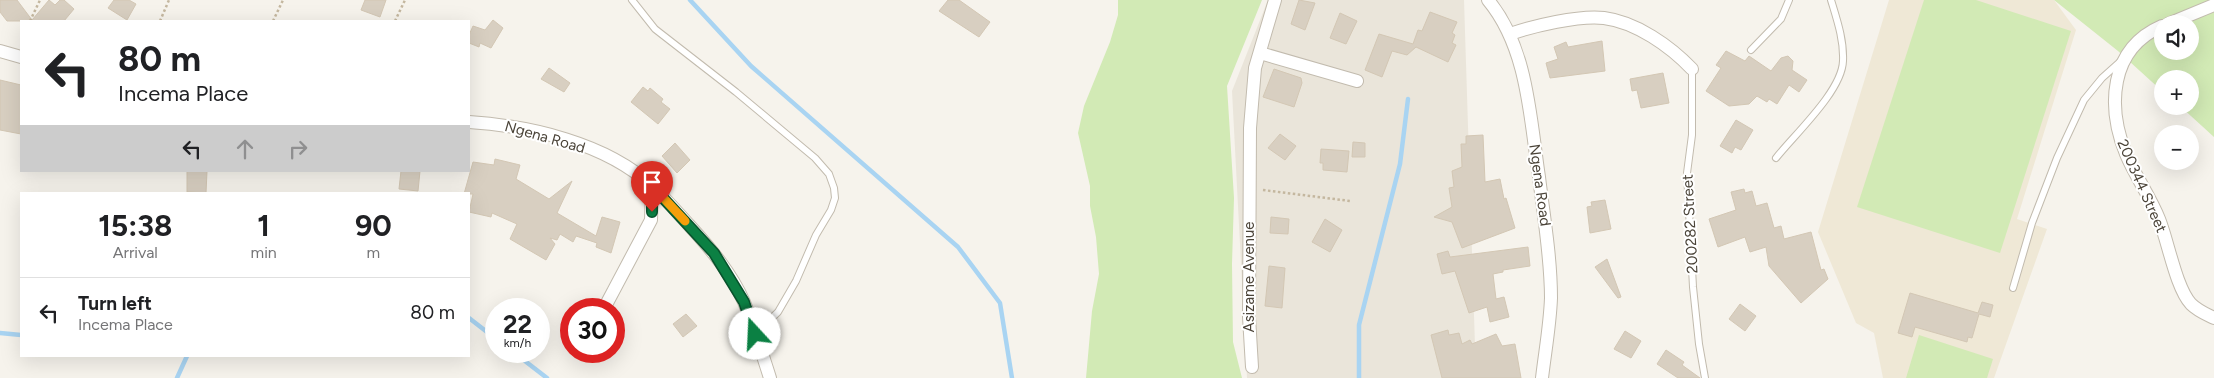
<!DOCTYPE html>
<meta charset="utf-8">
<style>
:root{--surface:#fff;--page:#f2f2f2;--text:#202124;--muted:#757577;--line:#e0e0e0}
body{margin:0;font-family:Figtree,sans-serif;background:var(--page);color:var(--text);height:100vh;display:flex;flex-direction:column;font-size:19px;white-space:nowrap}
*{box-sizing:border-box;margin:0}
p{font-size:16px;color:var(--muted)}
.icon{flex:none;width:28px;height:28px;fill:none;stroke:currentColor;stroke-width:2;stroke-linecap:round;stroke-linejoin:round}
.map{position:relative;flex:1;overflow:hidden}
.details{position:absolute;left:20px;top:192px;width:450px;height:165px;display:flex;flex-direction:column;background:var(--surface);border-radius:0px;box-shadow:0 5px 20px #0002}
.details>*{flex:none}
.banner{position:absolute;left:20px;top:20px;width:450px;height:152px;border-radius:0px;box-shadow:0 5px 20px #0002;background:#fff;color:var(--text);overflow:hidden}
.buttons{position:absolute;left:2154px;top:15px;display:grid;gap:10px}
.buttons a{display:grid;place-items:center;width:45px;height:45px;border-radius:50%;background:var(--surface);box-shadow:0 5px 20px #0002;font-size:25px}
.speed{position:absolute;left:485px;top:298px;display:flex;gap:10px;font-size:25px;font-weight:700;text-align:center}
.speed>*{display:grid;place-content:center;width:65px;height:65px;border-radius:50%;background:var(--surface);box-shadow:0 5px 20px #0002;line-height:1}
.speed small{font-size:12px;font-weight:400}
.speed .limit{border:8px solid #d22;background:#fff;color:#111}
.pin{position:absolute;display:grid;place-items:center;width:42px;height:42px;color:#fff;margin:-51px -21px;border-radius:50% 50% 50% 0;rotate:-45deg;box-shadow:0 0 5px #0007}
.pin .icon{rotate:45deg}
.me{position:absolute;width:55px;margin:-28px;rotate:340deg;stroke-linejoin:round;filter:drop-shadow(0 0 4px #0008)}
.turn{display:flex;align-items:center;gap:18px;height:105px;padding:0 15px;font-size:22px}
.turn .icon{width:65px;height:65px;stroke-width:2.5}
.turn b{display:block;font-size:35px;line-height:42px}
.lanes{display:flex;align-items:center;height:48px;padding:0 15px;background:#0003;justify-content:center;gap:25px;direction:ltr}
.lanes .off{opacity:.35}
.eta{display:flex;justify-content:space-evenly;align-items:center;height:85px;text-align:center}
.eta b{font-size:30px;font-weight:700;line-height:35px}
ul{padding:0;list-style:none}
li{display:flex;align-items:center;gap:15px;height:70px;padding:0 15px;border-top:1px solid var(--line)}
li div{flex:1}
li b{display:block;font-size:19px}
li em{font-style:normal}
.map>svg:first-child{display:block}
.residential{fill:#eae5da}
.education{fill:#efe8d6}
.green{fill:#d2eab5;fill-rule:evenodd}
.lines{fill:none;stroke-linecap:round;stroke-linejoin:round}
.stream{stroke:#a9d4f2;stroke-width:4.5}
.building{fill:#d8cfc1;stroke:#d3c7b4}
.service-casing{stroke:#c2bbae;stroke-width:8}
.minor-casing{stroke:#c2bbae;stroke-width:14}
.path{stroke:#c4b79f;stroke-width:2.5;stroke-dasharray:2.5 2.5;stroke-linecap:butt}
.service{stroke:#fff;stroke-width:6}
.minor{stroke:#fff;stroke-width:12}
.route-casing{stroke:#07532c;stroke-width:12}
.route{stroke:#0b8043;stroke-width:9}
.slow{stroke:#f59e0b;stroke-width:9}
.labels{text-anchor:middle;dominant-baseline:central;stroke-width:4;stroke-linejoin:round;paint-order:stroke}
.street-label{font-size:15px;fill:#4b4439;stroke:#fff}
</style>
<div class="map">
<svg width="2214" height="378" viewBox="0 0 2214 378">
<rect width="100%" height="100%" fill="#f6f3ec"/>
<polygon class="residential" points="1268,0 1464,0 1476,378 1247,378 1232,91"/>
<polygon class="education" points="1889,0 2054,0 2076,30 2017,219 2047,229 1994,378 1883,378 1874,333 1856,323 1818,232"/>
<g class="green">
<polygon points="1118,0 1262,0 1227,86 1234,198 1232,264 1233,342 1242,378 1086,378 1092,311 1099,274 1096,237 1090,206 1090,186 1078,133 1084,106 1110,42 1118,15"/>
<polygon points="1924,0 1976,0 2071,31 2000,253 1857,207"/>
<path d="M 2054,0 L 2214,0 L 2214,137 L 2180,106 L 2190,106 L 2190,79 L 2162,79 L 2162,91 L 2118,51 ZM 2162,24 L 2190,24 L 2190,51 L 2162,51 Z"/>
<polygon points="1919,335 1993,359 1987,378 1906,378"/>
</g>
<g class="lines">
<g class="stream">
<polyline points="690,0 751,66 958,247 1000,303 1012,378"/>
<polyline points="469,318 496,339"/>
<polyline points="0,333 21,335"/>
<polyline points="512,351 547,378"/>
<polyline points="177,378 187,356"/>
<polyline points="1359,378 1359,325 1400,164 1408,99"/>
</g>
</g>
<g class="building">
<polygon points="0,0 17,0 32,20 49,0 55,5 60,0 64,0 74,9 64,21 7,21 0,12"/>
<polygon points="114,0 129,0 136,4 127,20 108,8"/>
<polygon points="365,0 386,0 380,17 361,10"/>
<polygon points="948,0 959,0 990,22 979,37 939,11"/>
<polygon points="1299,0 1315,3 1305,30 1291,24"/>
<polygon points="1430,12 1457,22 1452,33 1455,35 1452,43 1456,45 1448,62 1416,47 1407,55 1392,51 1382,77 1365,70 1379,34 1413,44 1418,30 1422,31"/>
<polygon points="1340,13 1357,21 1346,44 1330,38"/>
<polygon points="493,20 503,28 491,48 480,43 479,47 469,43 469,35 473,26 485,30"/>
<polygon points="1602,41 1605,71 1550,78 1546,63 1558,59 1554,47 1566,42 1568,47"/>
<polygon points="1726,51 1745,61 1749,56 1771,71 1781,58 1788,56 1793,61 1792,70 1807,80 1799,92 1789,85 1777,104 1769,99 1767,102 1757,96 1749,104 1729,106 1706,91 1721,68 1716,65"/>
<polygon points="549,68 570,83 564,92 541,79"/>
<polygon points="1274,69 1301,78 1302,83 1294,107 1263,97"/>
<polygon points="1663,73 1669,103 1641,108 1637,90 1632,91 1630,79"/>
<polygon points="0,80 21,85 21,134 0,130"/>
<polygon points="643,87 648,91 650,88 663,99 661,102 670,109 658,124 631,102"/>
<polygon points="1736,120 1753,130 1741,150 1735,147 1732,153 1720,146"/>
<polygon points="1280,134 1296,146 1285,160 1268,148"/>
<polygon points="1483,135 1485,182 1500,179 1504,199 1506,198 1515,228 1462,248 1452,222 1434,217 1452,207 1449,188 1454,187 1452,171 1462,167 1461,144 1466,144 1466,136"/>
<polygon points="1353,142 1365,143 1365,157 1352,157"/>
<polygon points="675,143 690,160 677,173 662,156"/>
<polygon points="1321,149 1349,151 1347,172 1323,170 1323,163 1320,163"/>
<polygon points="495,159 520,165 516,179 549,199 572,181 557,213 596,236 602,217 620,222 611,253 596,247 597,243 576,236 573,242 560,234 557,240 550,238 555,244 546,260 510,239 517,224 492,213 491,217 469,212 473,194 464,194 473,162 494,165"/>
<polygon points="187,171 207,171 206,193 187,192"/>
<polygon points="401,171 420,171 418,191 399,189"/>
<polygon points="1744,189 1745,193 1752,191 1756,206 1767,203 1774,228 1781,226 1784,239 1811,232 1821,270 1824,269 1828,279 1801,303 1769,266 1766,247 1750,252 1745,237 1718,247 1709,219 1736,210 1731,192"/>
<polygon points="1605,200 1611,229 1590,233 1587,207 1592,206 1591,202"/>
<polygon points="1271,217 1289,219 1288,234 1270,233"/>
<polygon points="1325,219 1342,230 1330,252 1312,242"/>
<polygon points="1528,247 1530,266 1503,270 1503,272 1493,274 1496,299 1504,297 1509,317 1490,322 1487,307 1469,313 1455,271 1442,274 1437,254 1448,251 1450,257"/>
<polygon points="1607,259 1621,297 1618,298 1595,267"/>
<polygon points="1269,266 1285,268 1282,308 1265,306"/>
<polygon points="1910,293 1978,313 1982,302 1993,305 1990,317 1979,314 1972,338 1968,337 1967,342 1915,327 1912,337 1898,333"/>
<polygon points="1740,304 1756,316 1745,331 1729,319"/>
<polygon points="686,314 697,326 683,337 673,324"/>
<polygon points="1448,330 1449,335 1459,333 1462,344 1470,340 1472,344 1496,334 1502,346 1515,344 1521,378 1442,378 1431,335"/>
<polygon points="1625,331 1641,341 1631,358 1614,349"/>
<polygon points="1666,350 1684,362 1682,365 1700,378 1678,378 1657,364"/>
</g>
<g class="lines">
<defs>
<g id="service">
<polyline points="632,0 655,29 736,92 815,158 829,174 834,188 835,198 831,210 816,235 796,281 778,312 755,334"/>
<polyline points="1751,50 1781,19 1789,0"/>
<polyline points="1692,69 1692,135 1687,173 1693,287 1699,344 1705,378"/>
<path d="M 1776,158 C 1795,134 1842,91 1843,61 C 1844,40 1837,20 1831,0"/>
<polyline points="2013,288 2032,223 2057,158 2084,100 2102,78 2121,61"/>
</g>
<g id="minor">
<path d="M 1488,0 C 1528,48 1530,118 1539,177 C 1544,218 1551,258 1551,298 C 1550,325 1545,352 1542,378"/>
<polyline points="2168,24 2214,5"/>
<path d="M 2162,26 C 2109,49 2107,107 2126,154 C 2135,176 2150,196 2159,219 C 2168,241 2176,288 2191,304 C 2198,311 2206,314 2214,318"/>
<path d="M 1510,34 C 1533,26 1579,15 1604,18 C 1636,22 1670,46 1692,69"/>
<polyline points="0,51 21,57"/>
<polyline points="1260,53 1357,81"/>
<path d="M 469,122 C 530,126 606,143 652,186 C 665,198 677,212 689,225 C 711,249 731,273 744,302 C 754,327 762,353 770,378"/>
<polyline points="607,303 651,220 652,186"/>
<polyline points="1252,367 1249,317 1250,128 1255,68 1275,0"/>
</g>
</defs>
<use href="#service" class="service-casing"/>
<use href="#minor" class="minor-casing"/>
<g class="path">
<polyline points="30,21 40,0"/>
<polyline points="160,21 169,0"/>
<polyline points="273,21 283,0"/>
<polyline points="395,21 405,0"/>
<polyline points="1263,190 1350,201"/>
</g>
<use href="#service" class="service"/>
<use href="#minor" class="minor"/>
</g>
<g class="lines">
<defs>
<polyline id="route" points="652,212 652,186 714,253 744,302 755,334"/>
</defs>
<use href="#route" class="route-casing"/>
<use href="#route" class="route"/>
<polyline class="slow" points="656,190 685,221"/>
</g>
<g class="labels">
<g class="street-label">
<text transform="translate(545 137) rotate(16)">Ngena Road</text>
<text transform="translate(1540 185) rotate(82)">Ngena Road</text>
<text transform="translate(2142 186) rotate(66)">200344 Street</text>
<text transform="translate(1690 224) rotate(-93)">200282 Street</text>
<text transform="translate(1249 277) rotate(-90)">Asizame Avenue</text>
</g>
</g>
</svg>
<div class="buttons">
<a><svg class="icon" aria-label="sound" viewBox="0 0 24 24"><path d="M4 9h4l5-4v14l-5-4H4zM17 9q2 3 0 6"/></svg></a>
<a>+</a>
<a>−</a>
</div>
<div class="speed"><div>22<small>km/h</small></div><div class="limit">30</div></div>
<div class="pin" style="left:652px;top:212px;background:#d93025"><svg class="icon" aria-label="arrive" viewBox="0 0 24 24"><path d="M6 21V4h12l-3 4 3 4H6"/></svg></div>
<svg class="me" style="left:755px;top:334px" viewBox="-20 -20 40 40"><circle r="19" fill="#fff"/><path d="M0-13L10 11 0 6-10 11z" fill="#0b8043"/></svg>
<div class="banner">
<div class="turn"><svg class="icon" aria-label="left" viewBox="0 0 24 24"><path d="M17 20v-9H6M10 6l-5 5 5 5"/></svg><div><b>80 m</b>Incema Place</div></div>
<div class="lanes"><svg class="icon" aria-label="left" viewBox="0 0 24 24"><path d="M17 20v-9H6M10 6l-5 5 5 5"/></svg><svg class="icon off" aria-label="ahead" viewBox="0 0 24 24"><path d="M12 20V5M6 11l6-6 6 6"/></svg><svg class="icon off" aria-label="right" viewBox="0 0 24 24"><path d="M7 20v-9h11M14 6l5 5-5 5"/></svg></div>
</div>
<section class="details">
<div class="eta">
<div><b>15:38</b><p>Arrival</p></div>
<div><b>1</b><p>min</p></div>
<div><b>90</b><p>m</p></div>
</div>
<ul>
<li><svg class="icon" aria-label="left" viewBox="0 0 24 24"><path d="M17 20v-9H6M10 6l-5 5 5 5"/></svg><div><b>Turn left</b><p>Incema Place</p></div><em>80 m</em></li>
</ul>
</section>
</div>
